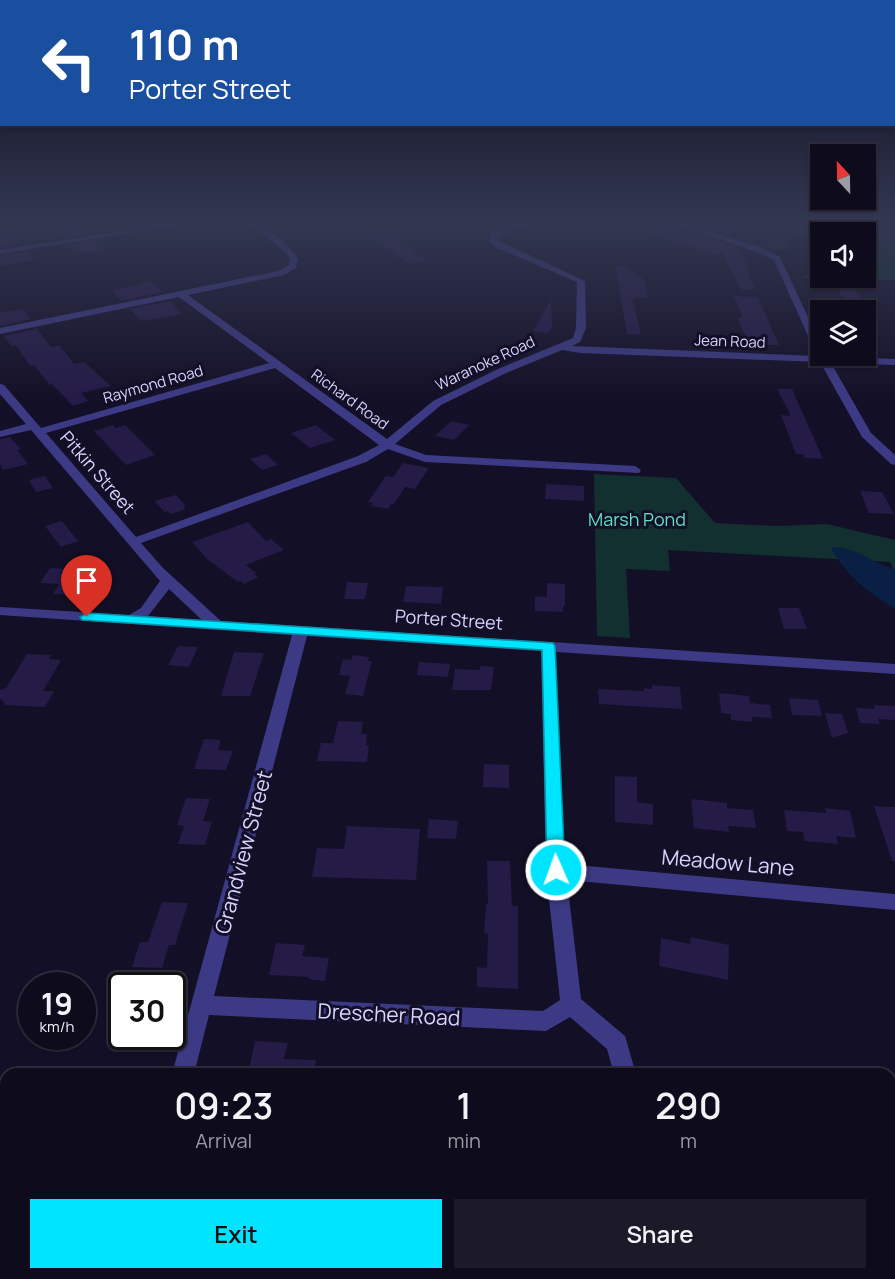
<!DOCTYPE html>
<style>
:root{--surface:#0e0b1c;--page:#1c1929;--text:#f1f3f6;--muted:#9b9ba3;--line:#2e2b3b;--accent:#00e5ff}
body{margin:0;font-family:Manrope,sans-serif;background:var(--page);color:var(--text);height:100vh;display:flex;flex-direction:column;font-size:22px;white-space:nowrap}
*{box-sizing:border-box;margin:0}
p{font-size:20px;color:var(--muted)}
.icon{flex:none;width:33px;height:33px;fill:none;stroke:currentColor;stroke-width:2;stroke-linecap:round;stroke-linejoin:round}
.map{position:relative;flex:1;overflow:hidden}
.sheet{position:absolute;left:0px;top:1068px;width:896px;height:212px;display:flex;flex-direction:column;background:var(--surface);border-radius:18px 18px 0 0;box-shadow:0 2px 4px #0004,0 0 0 2px var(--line)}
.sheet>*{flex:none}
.hud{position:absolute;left:0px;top:0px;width:896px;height:126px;box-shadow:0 2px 4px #0004,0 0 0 2px var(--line);background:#1a4fa0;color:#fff;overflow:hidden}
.needle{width:39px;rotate:338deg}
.buttons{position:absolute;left:810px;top:144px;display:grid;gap:12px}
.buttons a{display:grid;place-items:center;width:66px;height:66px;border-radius:0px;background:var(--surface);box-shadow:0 2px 4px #0004,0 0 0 2px var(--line);font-size:30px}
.speed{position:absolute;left:18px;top:972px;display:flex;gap:12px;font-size:30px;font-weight:700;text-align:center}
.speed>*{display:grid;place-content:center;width:78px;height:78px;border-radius:50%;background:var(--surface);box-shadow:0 2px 4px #0004,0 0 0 2px var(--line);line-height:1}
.speed small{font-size:15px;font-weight:400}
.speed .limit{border:3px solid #111;border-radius:9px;background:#fff;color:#111}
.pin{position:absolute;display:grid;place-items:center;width:51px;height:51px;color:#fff;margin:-62px -26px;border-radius:50% 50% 50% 0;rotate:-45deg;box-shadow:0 0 6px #0007}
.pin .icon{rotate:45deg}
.me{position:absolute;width:66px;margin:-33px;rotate:358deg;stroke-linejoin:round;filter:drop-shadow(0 0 4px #0008)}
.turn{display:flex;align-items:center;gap:21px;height:126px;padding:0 30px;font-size:27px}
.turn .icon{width:78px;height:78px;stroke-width:2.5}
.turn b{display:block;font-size:42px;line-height:51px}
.eta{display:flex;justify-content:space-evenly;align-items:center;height:102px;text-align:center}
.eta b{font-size:36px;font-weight:600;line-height:42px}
.action{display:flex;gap:12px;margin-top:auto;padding:12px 30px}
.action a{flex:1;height:69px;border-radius:0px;background:var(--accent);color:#111;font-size:24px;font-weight:600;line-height:69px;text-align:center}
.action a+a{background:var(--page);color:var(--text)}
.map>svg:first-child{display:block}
.green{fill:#12302f}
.water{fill:#0a1f44}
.building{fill:#241b47}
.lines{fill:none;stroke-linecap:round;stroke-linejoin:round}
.minor{fill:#3d3a85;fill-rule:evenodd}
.route{fill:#00e5ff;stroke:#0095a6;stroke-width:1.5}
.labels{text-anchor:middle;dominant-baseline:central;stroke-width:6;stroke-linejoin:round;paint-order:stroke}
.far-street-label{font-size:15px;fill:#d9d4ff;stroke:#130f26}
.street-label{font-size:18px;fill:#d9d4ff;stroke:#130f26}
.park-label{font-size:18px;fill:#5fe0c0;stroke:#130f26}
.near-street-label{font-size:21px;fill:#d9d4ff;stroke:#130f26}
</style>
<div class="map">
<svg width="895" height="1279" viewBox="0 0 895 1279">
<rect width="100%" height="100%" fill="#130f26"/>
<g class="green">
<path d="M 780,223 L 895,223 L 895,280 L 826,280 L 799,277 C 812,270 862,286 879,272 L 876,270 L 877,261 L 866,255 L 866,232 L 820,232 L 820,237 L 802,236 L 780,243 L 791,248 L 789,249 L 772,249 L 760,245 L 798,231 L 792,226 Z"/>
<polygon points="594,474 676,478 715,523 775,526 827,524 895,540 895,574 890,562 668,550 670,571 626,569 630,638 597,636"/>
</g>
<path class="water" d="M 832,547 C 857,546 872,564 895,569 L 895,608 C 867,593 848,576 831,549 Z"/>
<g class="building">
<polygon points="688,223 726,223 733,236"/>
<polygon points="674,226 739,248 749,269 746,269 756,289 741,290 722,252 714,255 650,233"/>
<polygon points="85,227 90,234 64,238 59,231"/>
<polygon points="381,229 428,261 409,264 374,239"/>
<polygon points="14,236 21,244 0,248 0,238"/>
<polygon points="95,241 102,250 75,254 69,245"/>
<polygon points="28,252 35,260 0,266 0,256"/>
<polygon points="615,264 627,268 645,280 648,298 635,298 633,300 641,335 627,334"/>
<polygon points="151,281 163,292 121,301 112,291"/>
<polygon points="850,285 873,309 849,308 836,286"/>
<polygon points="734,296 758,297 779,345 757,345 754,338 746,338 737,318 743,318"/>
<polygon points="551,300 552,326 548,333 533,331"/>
<polygon points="171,301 182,314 141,321 130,309"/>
<polygon points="23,309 31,319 0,326 0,313"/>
<polygon points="37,329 51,347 59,345 74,364 84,362 111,386 81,393 88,401 73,406 52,384 50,385 34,365 30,366 16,345 11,346 4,336"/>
<polygon points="777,389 792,389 823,459 805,458 803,454 796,454 781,415 791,416"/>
<polygon points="451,421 469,425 454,440 435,436"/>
<polygon points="113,425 115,428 125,425 155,455 126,465 94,431"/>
<polygon points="316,425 335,440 310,448 291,433"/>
<polygon points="10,437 21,449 17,450 28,464 3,470 0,464 0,439"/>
<polygon points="266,454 278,465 262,470 250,459"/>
<polygon points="403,463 429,468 415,489 405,487 394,504 391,504 388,509 371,506 373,503 368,502 386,476 393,477"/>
<polygon points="45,476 53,488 36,492 29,480"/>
<polygon points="546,484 584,486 584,501 545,499"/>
<polygon points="860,491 882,492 894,514 869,513"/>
<polygon points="176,495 186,506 183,506 186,509 171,514 168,511 165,512 154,501"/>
<polygon points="62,521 78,541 61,547 45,526"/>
<polygon points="248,522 266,541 271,539 284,550 246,565 257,573 254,574 258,577 244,584 240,581 238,582 208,560 192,542"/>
<polygon points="50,568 72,569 69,574 89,575 77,595 53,594 59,584 40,583"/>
<polygon points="347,582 368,583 365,599 344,599"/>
<polygon points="547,583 565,584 565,606 563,606 563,612 535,611 535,596 547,597"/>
<polygon points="406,586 443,587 441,604 403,602"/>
<polygon points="778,608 799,608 807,629 784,629"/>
<polygon points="178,646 198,647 189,667 168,665"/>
<polygon points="234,652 264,653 250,696 221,696"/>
<polygon points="27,654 51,655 49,659 61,660 43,691 54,691 45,707 6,705 0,698 0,690 6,688"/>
<polygon points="353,655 369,657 368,661 372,661 363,696 345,694 350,676 339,675 343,659 351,660"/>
<polygon points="419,662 450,664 448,677 417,675"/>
<polygon points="480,666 494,667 491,690 452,690 455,669 480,670"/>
<polygon points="652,685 680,687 682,709 599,704 598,689 644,691 644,688 652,689"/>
<polygon points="719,693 749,696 750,703 770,705 772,718 752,717 752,722 731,720 731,714 721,713"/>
<polygon points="789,698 818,700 822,716 792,715"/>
<polygon points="873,705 895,706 895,720 878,719 880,724 860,723 856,708 875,709"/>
<polygon points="825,713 842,714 848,733 832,738"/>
<polygon points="338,721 363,722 361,734 367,734 366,745 369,745 367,762 317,761 321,743 333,743"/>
<polygon points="204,739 221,740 218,750 233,751 226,770 194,769"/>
<polygon points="484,764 509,765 509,788 483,787"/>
<polygon points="615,776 637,777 637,802 653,804 653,825 615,822"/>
<polygon points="186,798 210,799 203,821 212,822 205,845 178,844 184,826 177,825"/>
<polygon points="691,799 727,803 727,808 753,810 756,828 728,826 729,832 694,828"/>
<polygon points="874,806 895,807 895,861 892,861"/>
<polygon points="825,808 850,811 856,838 836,836 838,844 804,841 803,832 787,831 784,810 826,813"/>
<polygon points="429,819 458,821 456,839 427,838"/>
<polygon points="347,826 420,829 416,880 312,877 317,848 344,849"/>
<polygon points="487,861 510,861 512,906 518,906 518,989 477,987 477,967 487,968 488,934 484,933 486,904 488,904"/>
<polygon points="162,902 188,903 175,945 169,945 162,968 132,967 140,942 148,942"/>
<polygon points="691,937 729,945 728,980 659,966 661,938 690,944"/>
<polygon points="276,943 305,945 302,956 329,958 325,981 312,980 308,977 269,975"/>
<polygon points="255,1041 288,1043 284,1059 316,1060 314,1074 248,1074"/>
</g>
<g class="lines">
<g class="minor">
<polygon points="174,223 190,223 0,254 0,250"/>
<path d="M 250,223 C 266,223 290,245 298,259 L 296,268 L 284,275 L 188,295 L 387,439 L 433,401 L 498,369 L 573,338 L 576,328 L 577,282 L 495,247 L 489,240 L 491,233 L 519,223 L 529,223 L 498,236 L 497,240 L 585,281 L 586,328 L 580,342 L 572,346 L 817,356 L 774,260 L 754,251 L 672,223 L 682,223 L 760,247 L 780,257 L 820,343 L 820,356 L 895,359 L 895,365 L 831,363 L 871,433 L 895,455 L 895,465 L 891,464 L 862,437 L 820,362 L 581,353 L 562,350 L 506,373 L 441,405 L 395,444 L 426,455 L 635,466 L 641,470 L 639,473 L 425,462 L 388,449 L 366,462 L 141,543 L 163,568 L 221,621 L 895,664 L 895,674 L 556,652 L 565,864 L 895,894 L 895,910 L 567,880 L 581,999 L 625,1036 L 636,1074 L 614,1074 L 607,1049 L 570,1017 L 546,1031 L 209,1015 L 194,1074 L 172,1074 L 292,635 L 0,615 L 0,607 L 129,615 L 141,608 L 160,581 L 31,430 L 0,437 L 0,431 L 26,424 L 0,394 L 0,384 L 4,385 L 41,428 L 269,363 L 179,297 L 0,334 L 0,328 L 278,271 L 289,265 L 290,259 L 286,253 ZM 275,368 L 379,445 L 358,456 L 136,537 L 46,433 ZM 169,589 L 202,620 L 148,616 ZM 307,636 L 541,651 L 546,871 L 560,1000 L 543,1011 L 214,996 Z"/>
<polygon points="114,1274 140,1274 138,1279 112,1279"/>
<polygon points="644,1274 670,1274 671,1279 645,1279"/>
</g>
</g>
<linearGradient id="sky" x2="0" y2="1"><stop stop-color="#0a0815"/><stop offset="0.55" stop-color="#333752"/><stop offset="1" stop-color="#333752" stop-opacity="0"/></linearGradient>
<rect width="895" height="402" fill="url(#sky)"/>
<polygon class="route" points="87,613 553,643 555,646 565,870 562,875 556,877 550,875 547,870 542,650 82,620 80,617"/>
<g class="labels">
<g class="far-street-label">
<text transform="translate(730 341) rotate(2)">Jean Road</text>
<text transform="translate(485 363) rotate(-25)">Waranoke Road</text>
<text transform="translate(153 384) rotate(-16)">Raymond Road</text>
<text transform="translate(350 399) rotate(36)">Richard Road</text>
</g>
<g class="street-label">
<text transform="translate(98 472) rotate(49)">Pitkin Street</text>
<text transform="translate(449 619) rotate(4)">Porter Street</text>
</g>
<g class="park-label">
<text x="637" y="519">Marsh Pond</text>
</g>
<g class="near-street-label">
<text transform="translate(243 852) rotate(-75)">Grandview Street</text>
<text transform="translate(728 862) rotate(5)">Meadow Lane</text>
<text transform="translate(389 1014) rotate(3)">Drescher Road</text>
</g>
</g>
</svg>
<div class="buttons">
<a><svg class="needle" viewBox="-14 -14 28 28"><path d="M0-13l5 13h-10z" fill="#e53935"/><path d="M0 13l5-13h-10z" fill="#9b9ba3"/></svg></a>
<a><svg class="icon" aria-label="sound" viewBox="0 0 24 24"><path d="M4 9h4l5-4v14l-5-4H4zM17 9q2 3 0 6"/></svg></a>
<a><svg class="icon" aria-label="layers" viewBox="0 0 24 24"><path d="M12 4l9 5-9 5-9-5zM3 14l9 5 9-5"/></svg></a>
</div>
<div class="speed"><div>19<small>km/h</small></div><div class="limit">30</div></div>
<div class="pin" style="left:87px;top:617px;background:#d93025"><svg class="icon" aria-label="arrive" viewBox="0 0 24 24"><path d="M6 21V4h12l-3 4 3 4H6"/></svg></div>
<svg class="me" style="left:556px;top:870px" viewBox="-20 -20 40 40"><circle r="17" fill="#00e5ff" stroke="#fff" stroke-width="3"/><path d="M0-11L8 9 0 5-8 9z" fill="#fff"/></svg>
<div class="hud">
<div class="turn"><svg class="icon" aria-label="left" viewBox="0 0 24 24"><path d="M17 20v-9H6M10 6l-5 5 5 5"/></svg><div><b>110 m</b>Porter Street</div></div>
</div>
<section class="sheet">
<div class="eta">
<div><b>09:23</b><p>Arrival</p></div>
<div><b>1</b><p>min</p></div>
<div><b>290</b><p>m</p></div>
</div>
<div class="action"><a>Exit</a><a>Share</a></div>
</section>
</div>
